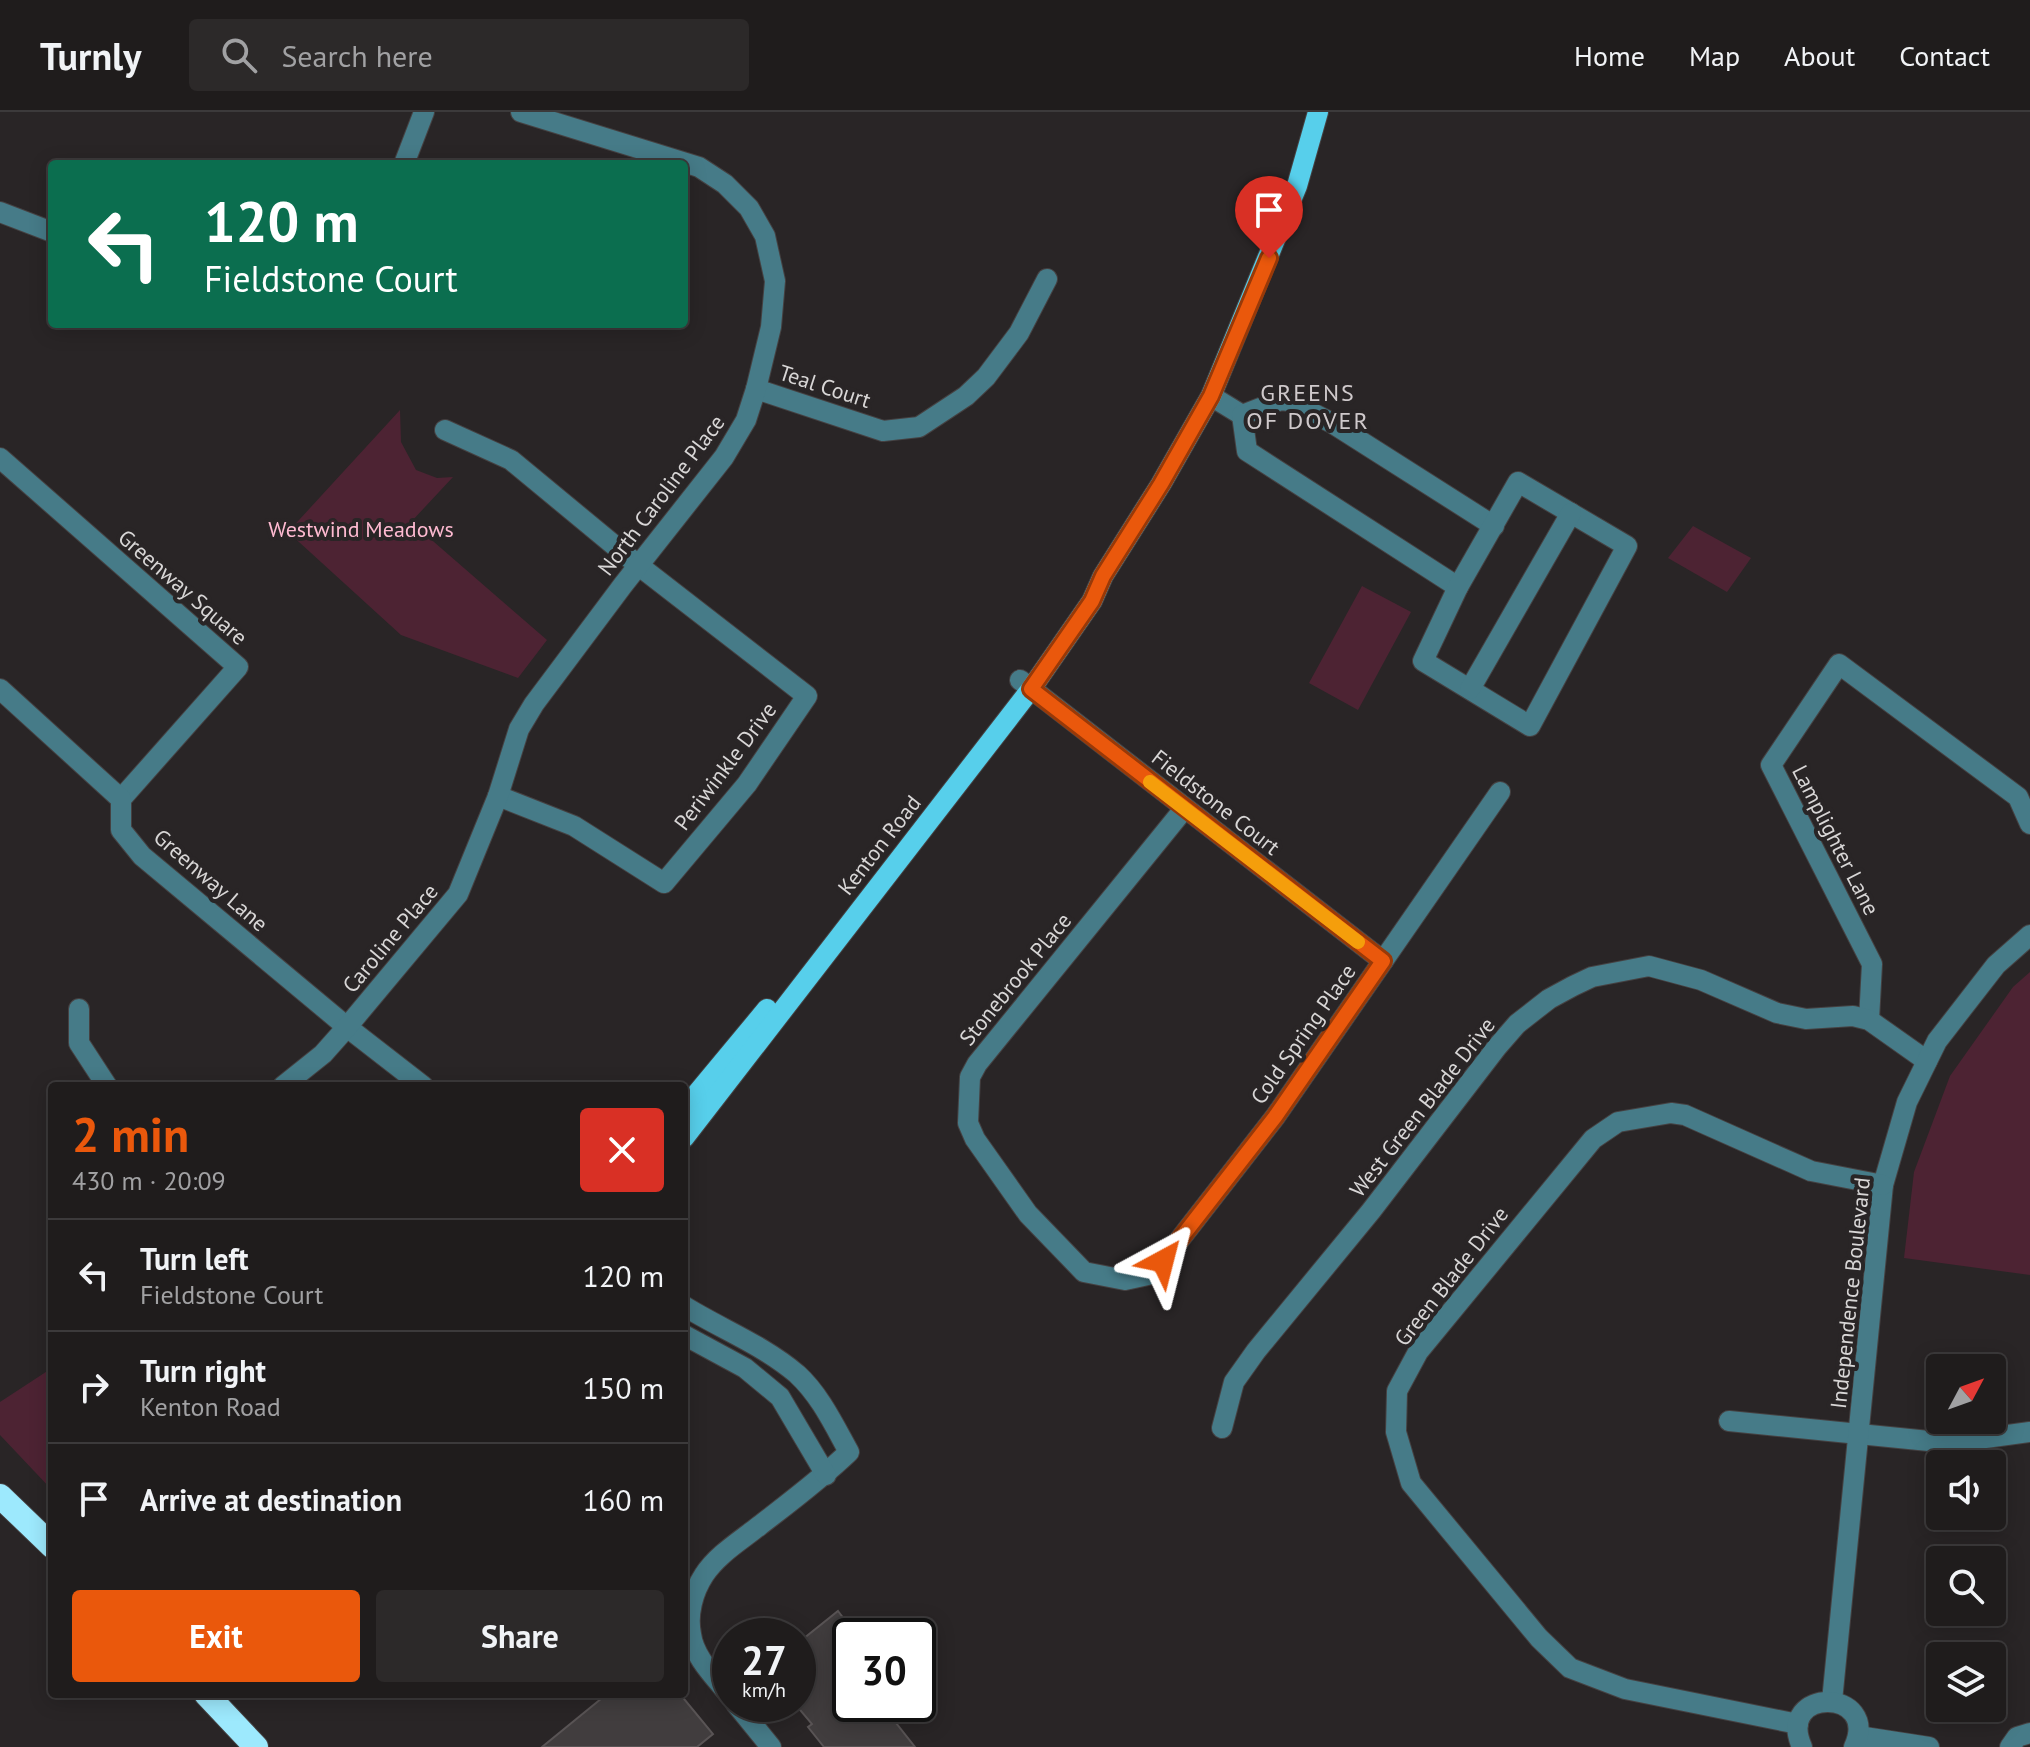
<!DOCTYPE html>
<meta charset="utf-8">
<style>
:root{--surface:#1f1c1c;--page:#2c2929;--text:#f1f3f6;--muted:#a1a1a3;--line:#3c3a3b;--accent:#ea580c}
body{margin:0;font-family:"PT Sans",sans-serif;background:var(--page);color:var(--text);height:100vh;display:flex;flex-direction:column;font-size:30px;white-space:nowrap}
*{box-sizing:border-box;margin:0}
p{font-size:26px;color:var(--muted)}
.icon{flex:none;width:44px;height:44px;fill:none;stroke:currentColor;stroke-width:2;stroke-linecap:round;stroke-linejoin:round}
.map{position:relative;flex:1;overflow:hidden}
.side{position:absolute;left:48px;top:970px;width:640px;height:616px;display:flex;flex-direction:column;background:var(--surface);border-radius:8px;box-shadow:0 4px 20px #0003,0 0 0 2px var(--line)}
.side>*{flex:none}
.guide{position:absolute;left:48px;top:48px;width:640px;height:168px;border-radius:8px;box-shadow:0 4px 20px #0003,0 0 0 2px var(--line);background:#0b6e4f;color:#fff;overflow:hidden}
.needle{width:52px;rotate:49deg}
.controls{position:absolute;left:1926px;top:1242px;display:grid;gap:16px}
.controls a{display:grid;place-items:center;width:80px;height:80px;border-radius:8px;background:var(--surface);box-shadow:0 4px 20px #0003,0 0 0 2px var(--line);font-size:40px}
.speed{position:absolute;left:712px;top:1506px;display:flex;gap:16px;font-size:40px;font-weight:700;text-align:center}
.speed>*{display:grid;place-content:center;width:104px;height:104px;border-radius:50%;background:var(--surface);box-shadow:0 4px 20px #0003,0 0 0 2px var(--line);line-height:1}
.speed small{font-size:20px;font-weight:400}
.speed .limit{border:4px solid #111;border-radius:12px;background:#fff;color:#111}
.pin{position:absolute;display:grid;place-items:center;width:68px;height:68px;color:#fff;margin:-82px -34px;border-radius:50% 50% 50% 0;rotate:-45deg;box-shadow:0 0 8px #0007}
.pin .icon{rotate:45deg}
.me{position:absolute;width:88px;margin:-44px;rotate:38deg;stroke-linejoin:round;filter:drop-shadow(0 0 6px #0008)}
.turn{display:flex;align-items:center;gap:28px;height:168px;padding:0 24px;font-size:36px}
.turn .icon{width:104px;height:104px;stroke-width:2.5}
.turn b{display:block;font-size:56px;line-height:68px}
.round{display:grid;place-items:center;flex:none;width:84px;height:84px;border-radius:8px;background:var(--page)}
.summary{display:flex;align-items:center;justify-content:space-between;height:136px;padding:0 24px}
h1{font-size:48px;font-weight:700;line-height:60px;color:var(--accent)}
.primary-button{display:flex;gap:16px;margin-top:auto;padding:16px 24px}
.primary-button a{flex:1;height:92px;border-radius:8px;background:var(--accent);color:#fff;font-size:32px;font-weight:700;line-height:92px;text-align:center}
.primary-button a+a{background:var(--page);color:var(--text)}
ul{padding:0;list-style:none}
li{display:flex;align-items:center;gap:24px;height:112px;padding:0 24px;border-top:2px solid var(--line)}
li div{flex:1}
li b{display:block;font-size:30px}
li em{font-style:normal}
header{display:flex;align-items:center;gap:48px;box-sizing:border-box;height:112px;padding:0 40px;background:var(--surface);border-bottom:2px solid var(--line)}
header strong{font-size:38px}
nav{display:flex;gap:44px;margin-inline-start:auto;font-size:28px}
.search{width:560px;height:72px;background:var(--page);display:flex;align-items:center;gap:20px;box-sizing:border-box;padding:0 28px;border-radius:8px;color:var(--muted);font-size:30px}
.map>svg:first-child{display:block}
.green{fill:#4d2333}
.building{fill:#413d3e;stroke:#595455;stroke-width:2}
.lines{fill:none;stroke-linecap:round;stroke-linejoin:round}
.minor-casing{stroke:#454142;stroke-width:22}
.major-casing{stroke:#454142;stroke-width:22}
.highway-casing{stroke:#454142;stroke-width:26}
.minor{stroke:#467b88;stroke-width:20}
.major{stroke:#57cfeb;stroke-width:20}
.highway{stroke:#9de9fd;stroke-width:24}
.route-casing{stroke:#983908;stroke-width:20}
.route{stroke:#ea580c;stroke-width:14}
.slow{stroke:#f59e0b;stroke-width:14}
.labels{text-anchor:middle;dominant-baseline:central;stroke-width:8;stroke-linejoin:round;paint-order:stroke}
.street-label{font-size:22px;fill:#d8d6d6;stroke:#292526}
.park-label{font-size:22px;fill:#febad1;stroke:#292526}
.neighbourhood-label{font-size:24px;letter-spacing:2px;fill:#cfc9cb;stroke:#292526}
</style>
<header>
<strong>Turnly</strong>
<div class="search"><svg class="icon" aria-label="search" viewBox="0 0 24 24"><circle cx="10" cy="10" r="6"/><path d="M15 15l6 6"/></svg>Search here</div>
<nav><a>Home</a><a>Map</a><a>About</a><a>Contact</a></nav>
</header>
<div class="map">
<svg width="2030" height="1635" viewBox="0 0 2030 1635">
<rect width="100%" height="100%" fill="#292526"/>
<g class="green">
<polygon points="400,298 401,330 416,358 437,366 453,365 411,410 547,528 518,566 401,523 288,420"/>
<polygon points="1693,414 1751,446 1727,480 1668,446"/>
<polygon points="1362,474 1411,500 1358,598 1309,571"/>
<polygon points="2030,860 2030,1163 1904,1146 1914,1060 1950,964 2013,875"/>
<polygon points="52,1256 52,1378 0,1323 0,1290"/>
</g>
<g class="building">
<polygon points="838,1499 857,1524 850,1524 850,1592 881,1592 915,1635 824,1635 808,1615 812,1612 796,1593 793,1595 790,1592 798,1592 798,1531"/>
<polygon points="607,1582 680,1582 713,1622 697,1635 542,1635"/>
</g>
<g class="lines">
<defs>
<g id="minor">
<polyline points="404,52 424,0"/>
<polyline points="0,100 52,120"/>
<polyline points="756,277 883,319 919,315 966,284 986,265 1019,221 1047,167"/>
<polyline points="1211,284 1242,303"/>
<polyline points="1242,303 1281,288 1289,289 1332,311 1494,414"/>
<polyline points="1242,303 1247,339 1458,475"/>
<polyline points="445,318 511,348 638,453 807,584 747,672 664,771 574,714 498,684"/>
<polyline points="0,346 238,555 121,687"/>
<polygon points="1518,370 1627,434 1530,614 1423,549 1458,475"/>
<polyline points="1020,568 1383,849"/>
<polyline points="0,577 121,687 121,718 142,744 347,915 423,974"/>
<polyline points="1470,577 1571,401"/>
<polyline points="1184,697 977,952 970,965 968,1011 975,1027 1028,1102 1084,1160 1125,1168 1148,1163 1163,1149 1275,1005 1500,680"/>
<polyline points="79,897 79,931 107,974"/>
<polyline points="1869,908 1872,852 1771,653 1839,552 2018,685 2030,712"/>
<polyline points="283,974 323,942 347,915 458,782 498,684 519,617 534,592 623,473 724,345 746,308 756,277 771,215 775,169 765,124 749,96 725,72 699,55 521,0"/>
<path d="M 684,1194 C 721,1217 763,1233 797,1262 C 820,1283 834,1313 849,1340 C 821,1367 790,1390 759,1414 C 740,1429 717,1443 704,1463 C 693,1480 687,1502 691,1522 C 694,1546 716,1566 730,1584"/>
<polyline points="684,1223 745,1256 780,1285 826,1363"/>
<polyline points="1729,1309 1949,1331 2030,1320"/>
<polyline points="1222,1316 1234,1270 1256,1239 1371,1099 1497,935 1517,912 1549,887 1573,874 1592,865 1649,854 1701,868 1777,901 1806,907 1853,904 1869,908 1927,949"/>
<polyline points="1832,1589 1883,1073 1907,990 1937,929 1996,853 2030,823"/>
<polyline points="736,1592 771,1635"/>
<polyline points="1798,1612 1625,1577 1570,1556 1539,1526 1411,1371 1396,1320 1397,1279 1418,1240 1593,1027 1618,1010 1671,1001 1685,1003 1811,1059 1883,1073"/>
<polyline points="1858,1624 1929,1635"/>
<path d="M 1802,1635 C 1775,1574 1881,1576 1854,1635"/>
<polyline points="2010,1635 2017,1625 2030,1621"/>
</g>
<g id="major">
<polyline points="684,997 767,897"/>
<polyline points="684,1026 1031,577 1092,489 1103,464 1161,372 1211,284 1297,74 1318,0"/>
</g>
<g id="highway">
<polyline points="0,1384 52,1434"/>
<polyline points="206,1582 256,1635"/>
</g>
</defs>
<use href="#minor" class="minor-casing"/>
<use href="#major" class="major-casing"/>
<use href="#highway" class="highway-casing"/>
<use href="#minor" class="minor"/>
<use href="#major" class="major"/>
<use href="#highway" class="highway"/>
</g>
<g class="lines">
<defs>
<polyline id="route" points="1163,1149 1275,1005 1383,849 1031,577 1092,489 1103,464 1161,372 1211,284 1269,146"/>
</defs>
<use href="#route" class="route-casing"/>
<use href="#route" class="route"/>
<polyline class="slow" points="1150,670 1358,830"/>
</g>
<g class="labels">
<g class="street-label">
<text transform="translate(825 274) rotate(18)">Teal Court</text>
<text transform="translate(661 383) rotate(-53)">North Caroline Place</text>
<text transform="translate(183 475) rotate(41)">Greenway Square</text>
<text transform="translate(725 654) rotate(-53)">Periwinkle Drive</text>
<text transform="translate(1216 690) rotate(38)">Fieldstone Court</text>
<text transform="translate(1836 728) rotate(63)">Lamplighter Lane</text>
<text transform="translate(879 733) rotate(-52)">Kenton Road</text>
<text transform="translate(211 768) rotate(41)">Greenway Lane</text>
<text transform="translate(390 826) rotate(-50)">Caroline Place</text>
<text transform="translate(1015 867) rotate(-51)">Stonebrook Place</text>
<text transform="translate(1303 922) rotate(-55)">Cold Spring Place</text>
<text transform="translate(1422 995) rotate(-52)">West Green Blade Drive</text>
<text transform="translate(1451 1164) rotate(-52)">Green Blade Drive</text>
<text transform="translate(1850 1181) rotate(-84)">Independence Boulevard</text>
</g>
<g class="park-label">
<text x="361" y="417">Westwind Meadows</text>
</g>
<g class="neighbourhood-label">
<text x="1308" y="280">GREENS<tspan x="1308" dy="28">OF DOVER</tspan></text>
</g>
</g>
</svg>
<div class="controls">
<a><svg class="needle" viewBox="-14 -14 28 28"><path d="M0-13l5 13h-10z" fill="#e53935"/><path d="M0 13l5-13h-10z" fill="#a1a1a3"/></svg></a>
<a><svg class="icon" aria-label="sound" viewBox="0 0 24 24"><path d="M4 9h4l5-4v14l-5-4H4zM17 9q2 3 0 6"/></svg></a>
<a><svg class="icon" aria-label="search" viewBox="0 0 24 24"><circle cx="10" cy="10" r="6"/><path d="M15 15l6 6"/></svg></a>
<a><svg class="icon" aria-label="layers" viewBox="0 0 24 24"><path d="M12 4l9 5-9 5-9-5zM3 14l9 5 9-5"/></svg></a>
</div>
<div class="speed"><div>27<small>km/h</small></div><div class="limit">30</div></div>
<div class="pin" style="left:1269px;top:146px;background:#d93025"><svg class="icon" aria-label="arrive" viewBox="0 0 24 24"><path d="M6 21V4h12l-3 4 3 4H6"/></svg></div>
<svg class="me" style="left:1163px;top:1149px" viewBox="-20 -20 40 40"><path d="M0-17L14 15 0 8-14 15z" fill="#ea580c" stroke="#fff" stroke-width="4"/></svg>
<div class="guide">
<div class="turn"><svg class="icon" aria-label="left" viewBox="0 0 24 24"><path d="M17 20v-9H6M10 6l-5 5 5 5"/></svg><div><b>120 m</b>Fieldstone Court</div></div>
</div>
<section class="side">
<div class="summary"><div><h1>2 min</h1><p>430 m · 20:09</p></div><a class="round" style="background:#d93025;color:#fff"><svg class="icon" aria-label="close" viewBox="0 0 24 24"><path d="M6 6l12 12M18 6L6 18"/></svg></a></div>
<ul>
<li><svg class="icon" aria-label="left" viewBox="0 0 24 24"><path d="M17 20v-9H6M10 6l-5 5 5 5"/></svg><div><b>Turn left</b><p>Fieldstone Court</p></div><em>120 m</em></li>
<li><svg class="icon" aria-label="right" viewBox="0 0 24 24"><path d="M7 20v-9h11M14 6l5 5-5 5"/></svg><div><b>Turn right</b><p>Kenton Road</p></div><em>150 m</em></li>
<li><svg class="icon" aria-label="arrive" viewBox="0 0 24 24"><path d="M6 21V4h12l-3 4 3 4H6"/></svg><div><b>Arrive at destination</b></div><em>160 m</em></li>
</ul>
<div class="primary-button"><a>Exit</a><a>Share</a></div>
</section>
</div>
